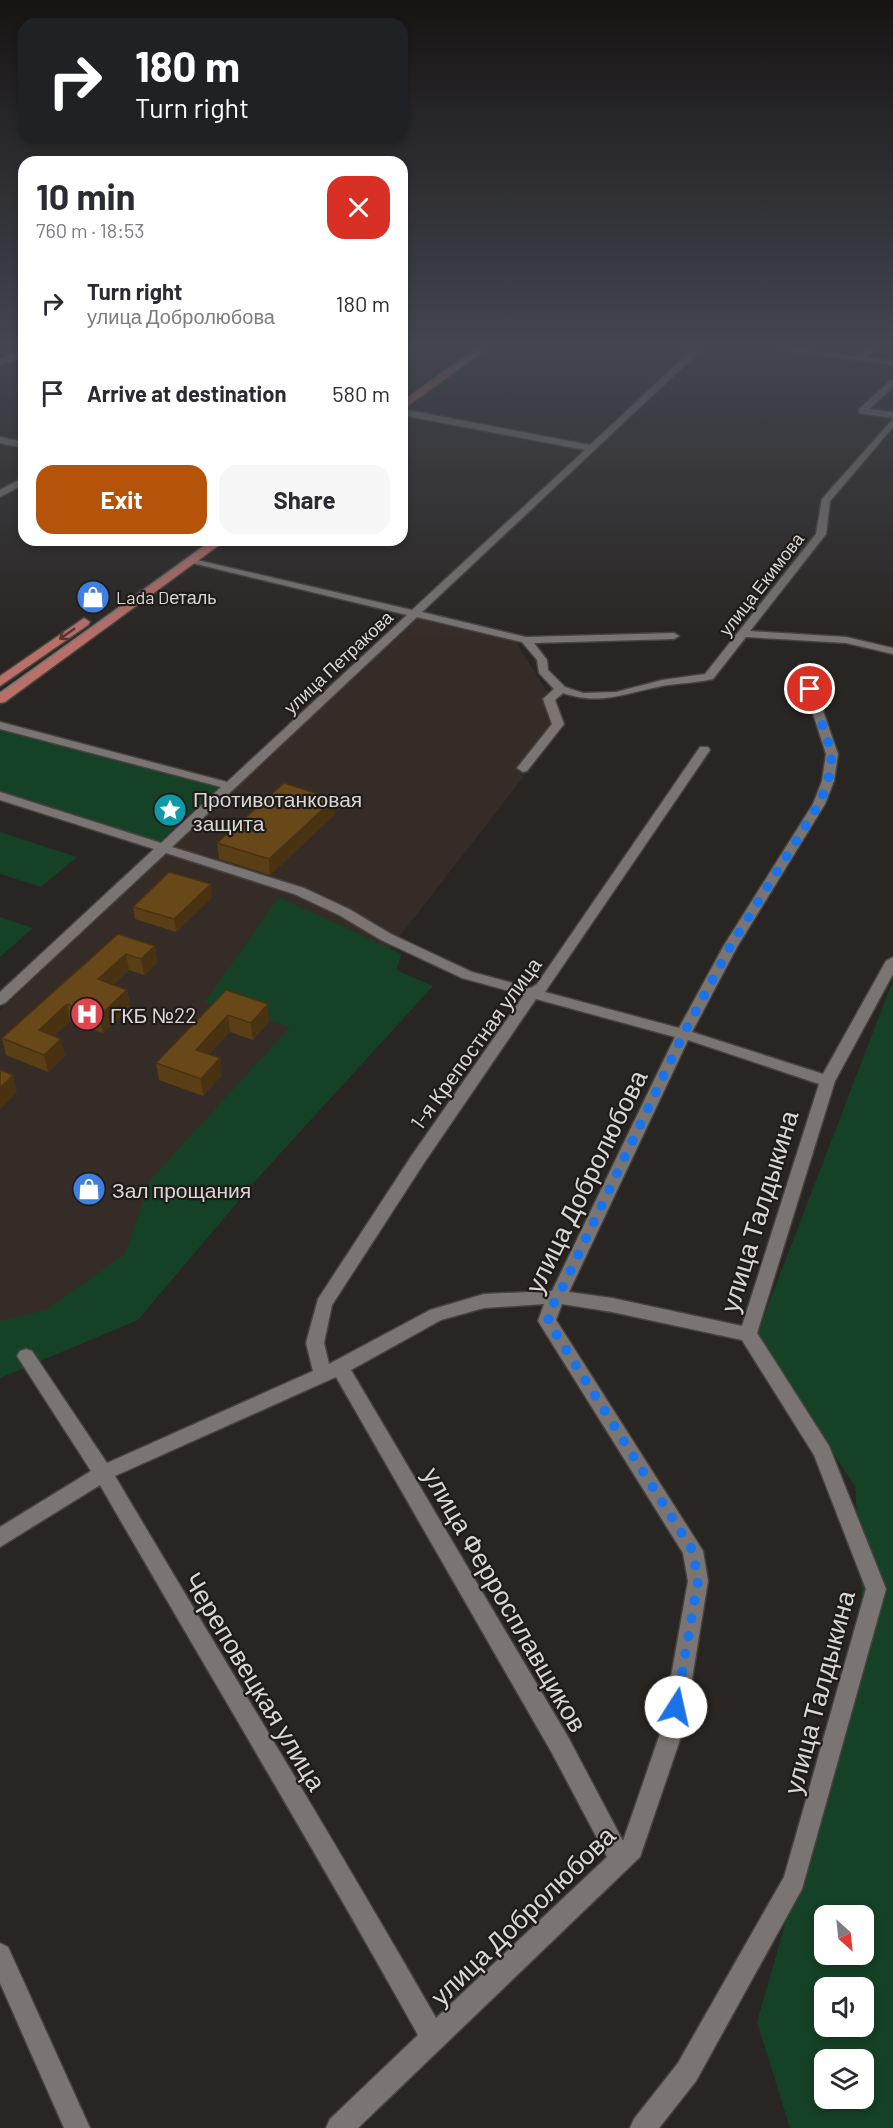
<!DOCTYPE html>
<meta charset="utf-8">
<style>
:root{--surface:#fff;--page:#f7f7f7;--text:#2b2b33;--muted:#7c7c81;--accent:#b45309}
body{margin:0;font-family:Barlow,sans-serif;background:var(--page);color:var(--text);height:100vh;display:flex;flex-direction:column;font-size:22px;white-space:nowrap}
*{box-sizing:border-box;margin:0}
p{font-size:20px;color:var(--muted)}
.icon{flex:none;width:33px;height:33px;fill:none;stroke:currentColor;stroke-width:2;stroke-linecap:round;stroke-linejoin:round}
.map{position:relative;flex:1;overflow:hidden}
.details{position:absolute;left:18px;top:156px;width:390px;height:390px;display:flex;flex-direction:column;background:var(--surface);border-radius:18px;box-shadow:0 3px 9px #0003}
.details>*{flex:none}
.top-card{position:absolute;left:18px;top:18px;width:390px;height:126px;border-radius:18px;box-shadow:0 3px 9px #0003;background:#202124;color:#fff;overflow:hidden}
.needle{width:39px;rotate:153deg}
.buttons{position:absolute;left:814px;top:1905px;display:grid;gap:12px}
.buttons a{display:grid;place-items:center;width:60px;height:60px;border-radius:12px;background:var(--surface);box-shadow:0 3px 9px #0003;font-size:30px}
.pin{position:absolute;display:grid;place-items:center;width:51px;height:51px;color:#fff;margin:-26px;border:3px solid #fff;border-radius:50%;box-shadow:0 2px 6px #0007}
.me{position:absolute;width:66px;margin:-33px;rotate:10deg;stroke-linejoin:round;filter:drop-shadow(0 0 4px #0008)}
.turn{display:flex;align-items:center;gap:21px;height:126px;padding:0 18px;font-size:27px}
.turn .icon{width:78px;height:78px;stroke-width:2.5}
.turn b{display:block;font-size:42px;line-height:51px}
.round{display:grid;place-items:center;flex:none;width:63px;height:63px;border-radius:18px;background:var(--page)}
.overview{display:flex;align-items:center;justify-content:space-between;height:102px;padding:0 18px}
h1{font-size:36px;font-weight:700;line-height:45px}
.primary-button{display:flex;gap:12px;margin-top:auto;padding:12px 18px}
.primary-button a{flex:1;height:69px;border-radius:18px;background:var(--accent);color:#fff;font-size:24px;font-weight:700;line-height:69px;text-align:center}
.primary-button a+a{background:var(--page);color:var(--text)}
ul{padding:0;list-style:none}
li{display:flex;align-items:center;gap:18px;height:90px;padding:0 18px}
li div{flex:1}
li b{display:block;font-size:22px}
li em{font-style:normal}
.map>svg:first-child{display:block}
.built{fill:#362c27}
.green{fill:#154126;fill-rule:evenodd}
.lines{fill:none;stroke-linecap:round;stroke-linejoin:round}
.minor-casing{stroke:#46423f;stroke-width:3}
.major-casing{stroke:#46423f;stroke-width:3}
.minor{fill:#7a7572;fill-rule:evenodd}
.major{fill:#b76f68;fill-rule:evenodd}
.tram{stroke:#7c7976;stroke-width:1.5}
.wall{fill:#593e16}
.shaded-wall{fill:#493212}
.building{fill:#684819;stroke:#493212;stroke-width:1.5}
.oneway{stroke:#543835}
.route{stroke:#1a73e8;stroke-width:10;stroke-dasharray:0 18}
.labels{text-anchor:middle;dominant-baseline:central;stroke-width:4.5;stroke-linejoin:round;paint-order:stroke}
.far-street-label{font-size:18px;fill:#d9d6d4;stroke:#1f1b19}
.far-poi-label{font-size:18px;fill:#d9d6d4;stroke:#1f1b19;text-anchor:start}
.poi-label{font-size:21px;fill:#d9d6d4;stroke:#1f1b19;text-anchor:start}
.street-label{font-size:21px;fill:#d9d6d4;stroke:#1f1b19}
.near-street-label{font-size:26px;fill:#d9d6d4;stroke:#1f1b19}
</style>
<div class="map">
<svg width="893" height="2128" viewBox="0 0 893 2128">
<rect width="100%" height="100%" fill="#292522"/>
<polygon class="built" points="415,618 516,642 566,722 379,963 136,1294 0,1353 0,1010"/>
<g class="green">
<polygon points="0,725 220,786 157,844 0,794"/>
<polygon points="0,832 77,857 41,887 0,874"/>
<polygon points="279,897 402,954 396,970 433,986 257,1179 138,1320 0,1378 0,1321 46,1310 125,1254 150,1180 290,1027 204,1003"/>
<polygon points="0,917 33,928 0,957"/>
<path d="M 893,980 L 893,2128 L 790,2128 L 757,2022 L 865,1645 L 855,1486 L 756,1337 ZM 825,1916 L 864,1916 L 864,1954 L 825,1954 ZM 825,1988 L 864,1988 L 864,2026 L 825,2026 ZM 825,2060 L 864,2060 L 864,2098 L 825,2098 Z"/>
</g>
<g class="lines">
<defs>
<g id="minor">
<path d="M 655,343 L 672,343 L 702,349 L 422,612 L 526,637 L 674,633 L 679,636 L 674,639 L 534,643 L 547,660 L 548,670 L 565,687 L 583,693 L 616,692 L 662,680 L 705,674 L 816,534 L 822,499 L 893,419 L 893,427 L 830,501 L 826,534 L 750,631 L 846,637 L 893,648 L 893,654 L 846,643 L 746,637 L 713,679 C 696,683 679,683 662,686 C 626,693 601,706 563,693 L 555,700 L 564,724 L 527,771 L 523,772 L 517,768 L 552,724 L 543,699 L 554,689 L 539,673 L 537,660 L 522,642 L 417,617 L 172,847 L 304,888 L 349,909 L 391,934 L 472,972 L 531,988 L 537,984 L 700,747 L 708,747 L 710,750 L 545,992 L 679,1028 L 723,947 L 813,804 L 822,781 L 826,754 L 798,667 L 799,665 L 807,665 L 838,754 L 834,781 L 825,804 L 737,947 L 692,1032 L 823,1074 L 886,961 L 893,957 L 893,974 L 835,1081 L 757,1333 L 829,1446 L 886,1589 L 802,1889 L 696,2081 L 659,2128 L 630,2128 L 634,2119 L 678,2063 L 784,1877 L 866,1589 L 814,1455 L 742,1340 L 612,1312 L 562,1304 L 556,1320 L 703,1551 L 708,1581 L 684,1728 L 640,1857 L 358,2128 L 326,2128 L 330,2119 L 418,2035 C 315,1850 206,1669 100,1485 L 0,1547 L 0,1527 L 91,1471 L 17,1356 L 20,1351 L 26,1349 L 32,1351 L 107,1463 L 313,1371 L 306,1343 L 318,1299 L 412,1155 L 524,995 L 462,978 L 381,940 L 339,915 L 294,894 L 166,853 L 5,1003 L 0,1005 L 0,992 L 154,849 L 0,800 L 0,792 L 161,843 L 221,787 L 0,729 L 0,722 L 227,782 L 407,615 L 188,562 L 188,558 L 412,610 L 585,450 L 402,415 L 402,409 L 590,445 L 692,350 ZM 536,999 L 675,1037 L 552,1291 L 484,1294 L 430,1310 L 329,1364 L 324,1343 L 332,1305 L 424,1163 ZM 688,1040 L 819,1084 L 742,1326 L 612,1298 L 569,1292 ZM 544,1304 L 538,1321 L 683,1553 L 688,1581 L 662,1728 L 623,1841 L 568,1737 L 351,1370 L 441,1320 L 484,1308 ZM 336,1377 L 552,1753 L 607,1857 L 436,2018 C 332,1836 222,1657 115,1476 Z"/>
<polygon points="871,343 879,343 874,352 864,357 893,361 893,365 776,349 780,347 854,356 868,348"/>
<polygon points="890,381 893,381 893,387 869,409 893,412 893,418 859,413 859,409"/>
<polygon points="0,437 24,442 24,448 0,443"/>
<polygon points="24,477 24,484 0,497 0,490"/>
<polygon points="0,1943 8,1947 90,2128 64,2128 0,1983"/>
</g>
<g id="major">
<polygon points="485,343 495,343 402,410 402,402"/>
<polygon points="24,351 24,357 0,364 0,358"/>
<polygon points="212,540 226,540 5,702 0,703 0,693"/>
<polygon points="84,618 90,622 88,625 0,686 0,676"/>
</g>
</defs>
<use href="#minor" class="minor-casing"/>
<use href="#major" class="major-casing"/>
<use href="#minor" class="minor"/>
<use href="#major" class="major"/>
<g class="tram">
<polyline points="402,402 482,343"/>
<polyline points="0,693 214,540"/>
</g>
</g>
<g class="wall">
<polygon points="334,799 335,814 270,875 219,859 217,843"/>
<polygon points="212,897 176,932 135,919 133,907"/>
<polygon points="118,934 155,946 157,963 144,975 129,970 113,985 127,990 130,1007 103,1033 70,1021 54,1036 65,1055 48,1072 6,1055 2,1038"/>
<polygon points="226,990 269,1021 253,1040 230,1032 209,1054 222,1075 203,1096 159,1080 156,1063"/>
</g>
<g class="shaded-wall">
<polygon points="334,799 335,814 270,875 269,859"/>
<polygon points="211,884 212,897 176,932 174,919"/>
<polygon points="155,946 157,963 144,975 141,959"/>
<polygon points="126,954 129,970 101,996 98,979"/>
<polygon points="127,990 130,1007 103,1033 99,1016"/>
<polygon points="67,1004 70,1021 43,1047 39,1030"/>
<polygon points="268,1004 269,1021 253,1040 251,1023"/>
<polygon points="228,1015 230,1032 198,1066 196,1050"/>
<polygon points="61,1039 65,1055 48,1072 44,1055"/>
<polygon points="220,1058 222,1075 203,1096 201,1079"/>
<polygon points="13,1075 17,1092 0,1109 0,1088"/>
</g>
<g class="building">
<polygon points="284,783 334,799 269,859 217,843"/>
<polygon points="169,872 211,884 174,919 133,907"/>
<polygon points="118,934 155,946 141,959 126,954 98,979 127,990 99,1016 67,1004 39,1030 61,1039 44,1055 2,1038"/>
<polygon points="226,990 268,1004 251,1023 228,1015 196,1050 220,1058 201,1079 156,1063"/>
<polygon points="0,1070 13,1075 0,1088"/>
</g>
<defs><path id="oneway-shaft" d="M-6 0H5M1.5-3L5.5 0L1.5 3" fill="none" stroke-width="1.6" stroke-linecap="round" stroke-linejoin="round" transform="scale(1.5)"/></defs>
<use class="oneway" href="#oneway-shaft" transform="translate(67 634) rotate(145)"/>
<linearGradient id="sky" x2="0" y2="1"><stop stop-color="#171413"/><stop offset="0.54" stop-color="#43464f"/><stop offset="1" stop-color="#43464f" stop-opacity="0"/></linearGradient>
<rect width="893" height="641" fill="url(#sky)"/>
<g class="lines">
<polyline class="route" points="676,1707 698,1581 693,1551 548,1321 550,1308 558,1297 683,1035 730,947 819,804 828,782 832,754 810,689"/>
</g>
<defs>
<symbol id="shop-disc" viewBox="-11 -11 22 22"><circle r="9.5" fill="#3f7fe0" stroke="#1f1b19"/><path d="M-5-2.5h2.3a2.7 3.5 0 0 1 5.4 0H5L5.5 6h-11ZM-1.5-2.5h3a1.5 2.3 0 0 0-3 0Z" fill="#fff"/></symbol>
<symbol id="sight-disc" viewBox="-11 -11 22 22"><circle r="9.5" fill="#0f9aa8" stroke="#1f1b19"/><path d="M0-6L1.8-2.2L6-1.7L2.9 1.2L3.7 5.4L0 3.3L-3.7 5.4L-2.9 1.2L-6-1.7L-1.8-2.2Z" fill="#fff"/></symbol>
<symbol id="hospital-disc" viewBox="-11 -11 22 22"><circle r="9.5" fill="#e0444e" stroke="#1f1b19"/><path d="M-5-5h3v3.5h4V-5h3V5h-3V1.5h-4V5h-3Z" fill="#fff"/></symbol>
</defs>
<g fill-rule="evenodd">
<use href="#shop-disc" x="74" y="578" width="38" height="38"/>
<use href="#sight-disc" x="151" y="791" width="38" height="38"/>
<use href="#hospital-disc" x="68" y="995" width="38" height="38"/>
<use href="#shop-disc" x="70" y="1170" width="38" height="38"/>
</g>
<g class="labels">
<g class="far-street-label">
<text transform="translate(761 584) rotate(-52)">улица Екимова</text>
<text transform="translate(338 662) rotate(-43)">улица Петракова</text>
</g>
<g class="far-poi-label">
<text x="116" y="597">Lada Dеталь</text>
</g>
<g class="poi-label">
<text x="193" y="798">Противотанковая<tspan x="193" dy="24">защита</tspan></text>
<text x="110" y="1014">ГКБ №22</text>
<text x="112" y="1189">Зал прощания</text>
</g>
<g class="street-label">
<text transform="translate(475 1043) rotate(-54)">1-я Крепостная улица</text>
</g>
<g class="near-street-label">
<text transform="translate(585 1181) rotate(-64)">улица Добролюбова</text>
<text transform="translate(758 1211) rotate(-73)">улица Талдыкина</text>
<text transform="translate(506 1599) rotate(60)">улица Ферросплавщиков</text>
<text transform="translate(256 1681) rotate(59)">Череповецкая улица</text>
<text transform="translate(818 1692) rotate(-75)">улица Талдыкина</text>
<text transform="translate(522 1915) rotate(-44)">улица Добролюбова</text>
</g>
</g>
</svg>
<div class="buttons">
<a><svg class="needle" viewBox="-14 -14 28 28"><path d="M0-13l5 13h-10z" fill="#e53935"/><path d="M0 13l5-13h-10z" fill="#7c7c81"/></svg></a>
<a><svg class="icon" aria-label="sound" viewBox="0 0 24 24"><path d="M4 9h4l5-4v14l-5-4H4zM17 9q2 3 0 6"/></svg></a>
<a><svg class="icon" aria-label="layers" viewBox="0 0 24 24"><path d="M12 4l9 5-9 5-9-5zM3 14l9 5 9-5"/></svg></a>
</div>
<div class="pin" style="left:810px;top:689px;background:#d93025"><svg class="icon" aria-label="arrive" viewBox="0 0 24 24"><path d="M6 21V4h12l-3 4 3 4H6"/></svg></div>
<svg class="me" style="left:676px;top:1707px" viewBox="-20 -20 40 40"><circle r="19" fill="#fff"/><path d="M0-13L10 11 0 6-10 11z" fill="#1a73e8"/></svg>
<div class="top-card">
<div class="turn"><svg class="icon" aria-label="right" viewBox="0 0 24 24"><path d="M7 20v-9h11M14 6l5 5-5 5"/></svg><div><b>180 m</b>Turn right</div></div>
</div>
<section class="details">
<div class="overview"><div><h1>10 min</h1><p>760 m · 18:53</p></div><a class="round" style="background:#d93025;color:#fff"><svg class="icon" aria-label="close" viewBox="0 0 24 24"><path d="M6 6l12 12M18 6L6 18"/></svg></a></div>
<ul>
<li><svg class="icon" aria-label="right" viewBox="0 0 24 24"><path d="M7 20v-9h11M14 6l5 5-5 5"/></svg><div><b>Turn right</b><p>улица Добролюбова</p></div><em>180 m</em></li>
<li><svg class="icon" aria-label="arrive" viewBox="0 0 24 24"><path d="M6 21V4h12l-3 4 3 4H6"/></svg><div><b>Arrive at destination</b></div><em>580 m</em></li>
</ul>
<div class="primary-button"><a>Exit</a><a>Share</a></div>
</section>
</div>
